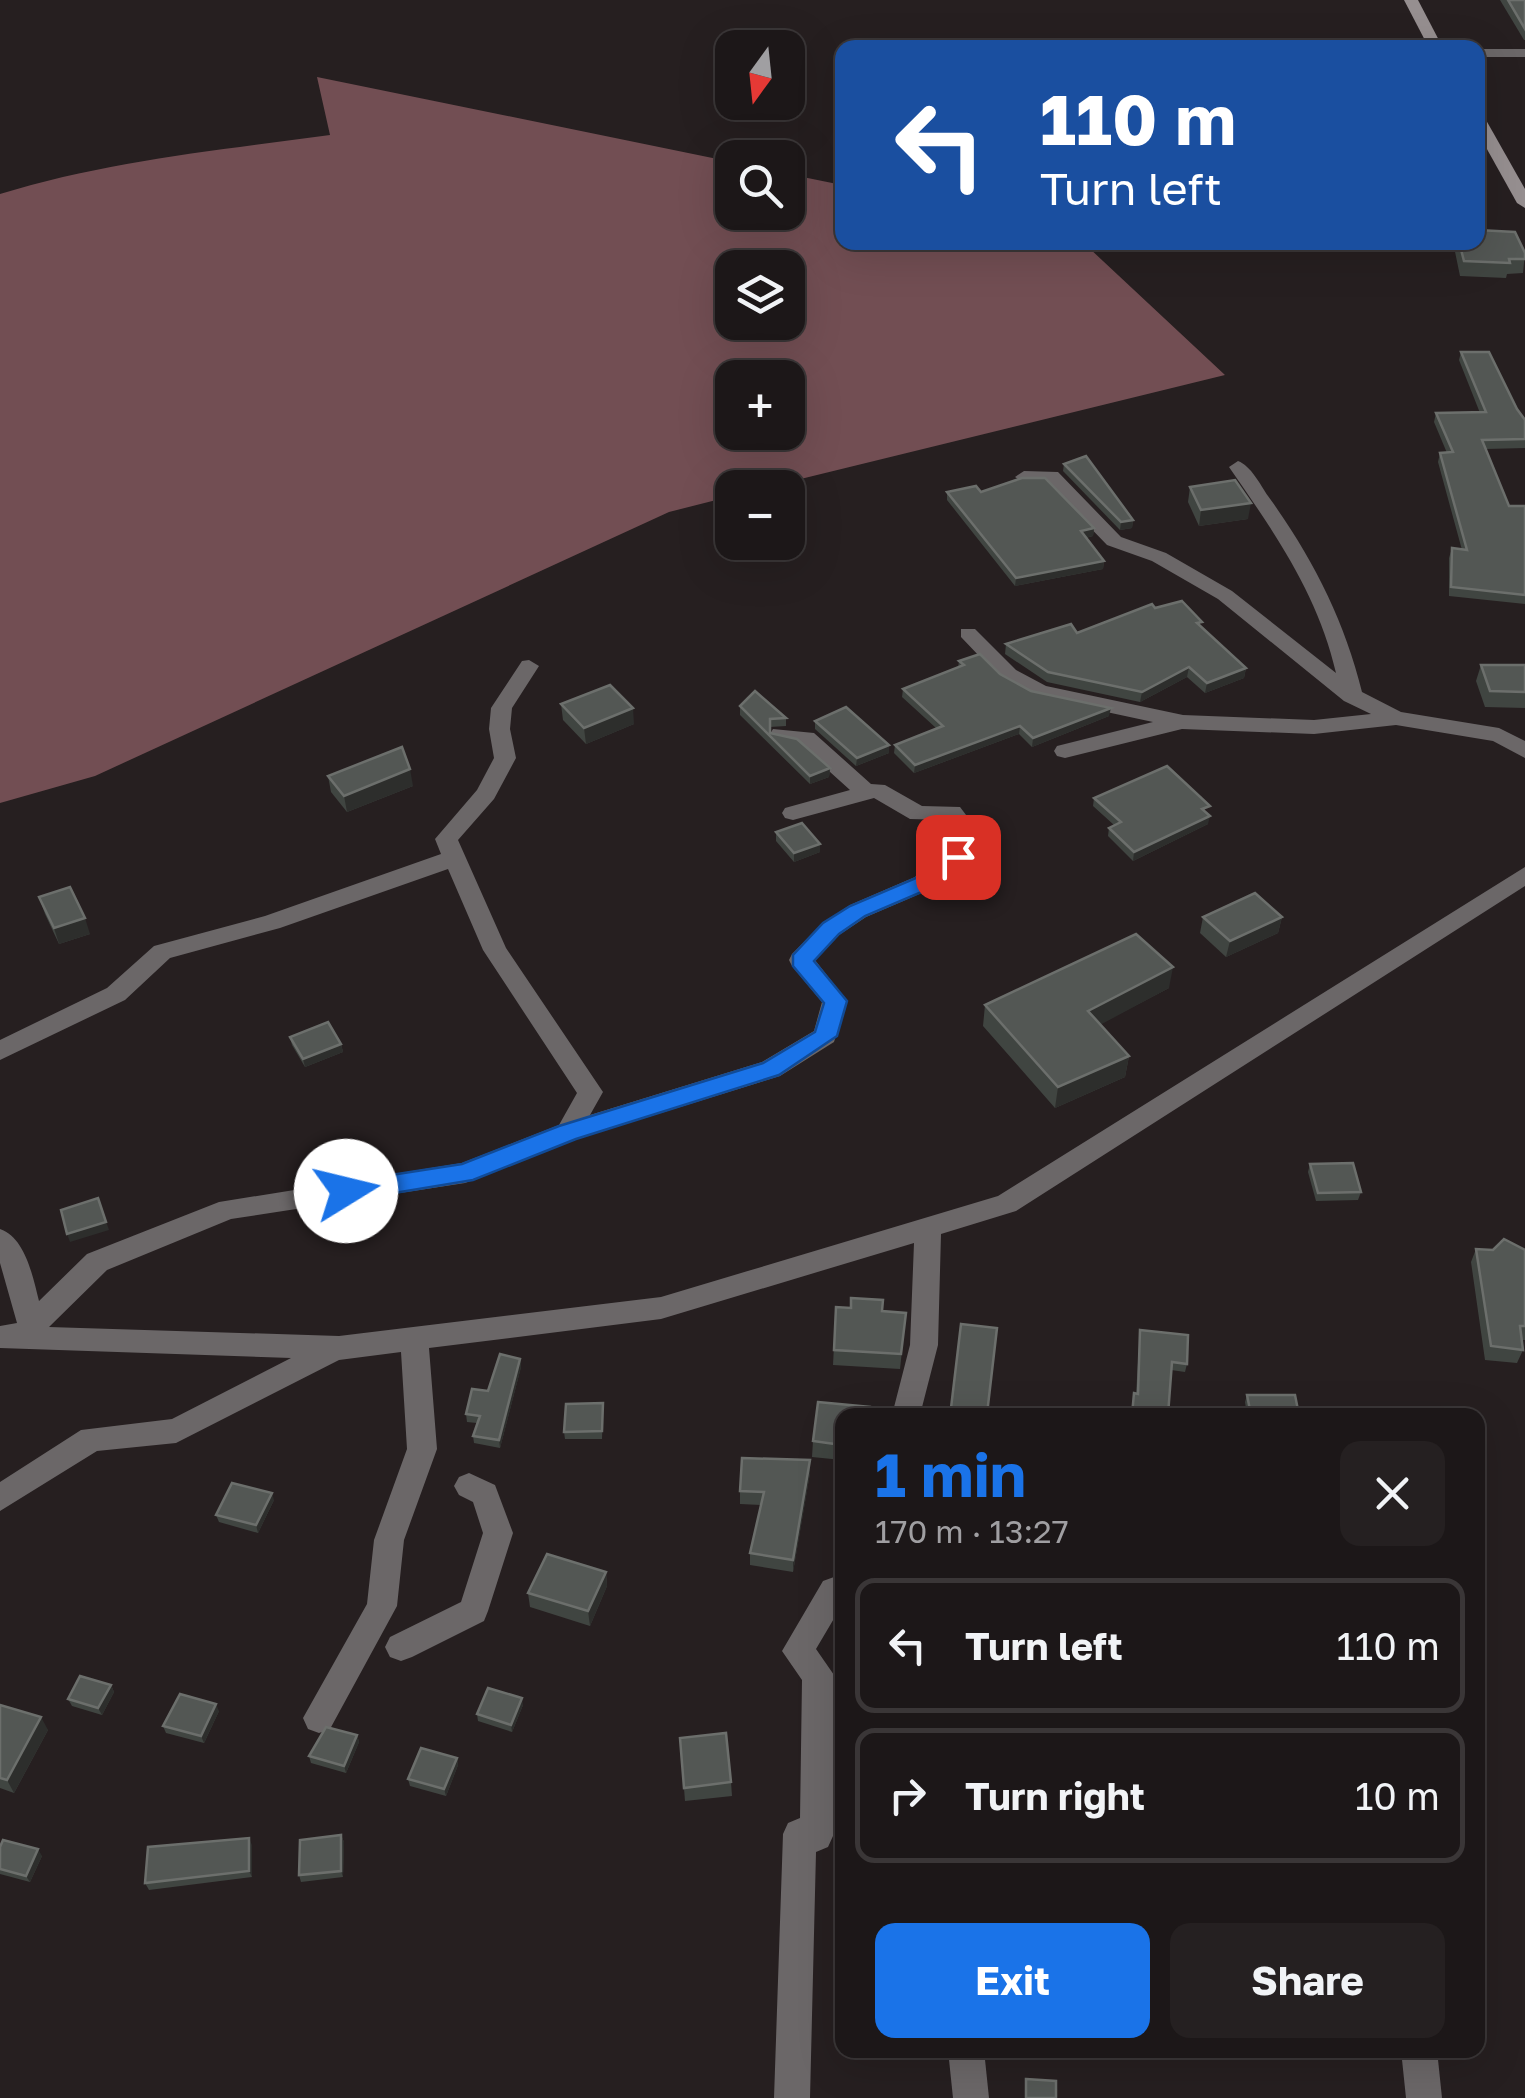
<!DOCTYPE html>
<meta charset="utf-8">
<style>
:root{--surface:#1c1718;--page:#252021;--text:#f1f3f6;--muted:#a09fa2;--line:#3a3637;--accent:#1a73e8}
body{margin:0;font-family:"Golos Text",sans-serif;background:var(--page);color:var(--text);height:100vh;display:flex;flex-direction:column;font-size:38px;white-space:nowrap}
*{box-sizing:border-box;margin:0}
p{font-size:32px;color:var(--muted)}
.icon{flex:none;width:55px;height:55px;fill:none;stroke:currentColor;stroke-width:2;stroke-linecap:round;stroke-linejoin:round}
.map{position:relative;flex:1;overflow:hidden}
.details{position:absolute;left:835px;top:1408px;width:650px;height:650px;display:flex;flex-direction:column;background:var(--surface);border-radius:20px;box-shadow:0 10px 40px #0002,0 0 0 2px var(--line)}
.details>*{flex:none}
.banner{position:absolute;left:835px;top:40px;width:650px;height:210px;border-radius:20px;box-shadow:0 10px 40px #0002,0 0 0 2px var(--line);background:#1a4fa0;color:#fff;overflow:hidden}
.needle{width:65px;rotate:195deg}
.buttons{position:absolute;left:715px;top:30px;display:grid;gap:20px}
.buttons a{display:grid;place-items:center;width:90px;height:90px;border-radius:20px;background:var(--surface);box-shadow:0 10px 40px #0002,0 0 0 2px var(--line);font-size:50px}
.pin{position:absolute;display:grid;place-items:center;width:85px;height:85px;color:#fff;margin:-42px;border-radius:20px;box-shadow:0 5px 15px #0006}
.me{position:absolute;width:110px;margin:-55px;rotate:81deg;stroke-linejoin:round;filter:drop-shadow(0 0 8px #0008)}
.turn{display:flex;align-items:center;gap:35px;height:210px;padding:0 40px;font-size:45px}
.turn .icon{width:130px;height:130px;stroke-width:2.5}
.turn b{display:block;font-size:70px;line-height:85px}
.round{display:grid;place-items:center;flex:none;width:105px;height:105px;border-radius:20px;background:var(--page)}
.head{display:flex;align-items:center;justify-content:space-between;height:170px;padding:0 40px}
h1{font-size:60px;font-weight:700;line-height:75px;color:var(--accent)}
.button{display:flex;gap:20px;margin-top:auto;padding:20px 40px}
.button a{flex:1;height:115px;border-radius:20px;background:var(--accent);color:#fff;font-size:40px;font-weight:700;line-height:115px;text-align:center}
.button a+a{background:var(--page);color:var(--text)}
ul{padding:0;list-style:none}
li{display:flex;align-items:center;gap:30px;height:135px;margin:0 20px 15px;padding:0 20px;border:5px solid var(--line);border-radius:20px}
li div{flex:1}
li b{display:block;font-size:38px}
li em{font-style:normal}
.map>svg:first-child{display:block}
.forest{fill:#724e53;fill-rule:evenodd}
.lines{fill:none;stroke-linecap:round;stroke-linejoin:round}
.street{fill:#6b6768;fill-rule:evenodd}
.secondary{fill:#968f90;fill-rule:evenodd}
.wall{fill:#404541}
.shaded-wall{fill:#2d2e2c}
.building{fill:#535754;stroke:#6c6f6c;stroke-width:2.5}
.route{fill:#1a73e8;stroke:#114b97;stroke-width:2.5}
</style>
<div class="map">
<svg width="1525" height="2098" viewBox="0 0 1525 2098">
<rect width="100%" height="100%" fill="#261f20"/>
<path class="forest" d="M 317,77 L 732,162 L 732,212 L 788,212 L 788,174 L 842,185 L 842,242 L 1071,242 L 1088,247 L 1225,375 L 768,487 L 732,488 L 732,496 L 669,512 L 95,776 L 0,803 L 0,194 C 107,161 219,150 330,135 ZM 732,268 L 788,268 L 788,322 L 732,322 ZM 732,378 L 788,378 L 788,432 L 732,432 Z"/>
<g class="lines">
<g class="street">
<rect x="1478" y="49" width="47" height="8"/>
<path d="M 1238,461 C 1251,466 1260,484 1268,496 C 1312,557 1344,619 1362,692 L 1401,712 L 1499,728 L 1525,741 L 1525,758 L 1493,741 L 1396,725 L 1314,734 L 1182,729 L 1065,758 L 1057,756 L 1054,751 L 1057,746 L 1153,722 L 1032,696 L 1002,680 L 961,637 L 961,629 L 975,629 L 1016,670 L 1046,686 L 1183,715 L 1314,720 L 1371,714 L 1344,701 L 1218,599 L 1152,561 L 1107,545 L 1046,482 L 1024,483 L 1015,477 L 1024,471 L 1058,472 L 1121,537 L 1166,553 L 1232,591 L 1336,673 C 1318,594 1274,532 1229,467 Z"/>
<path d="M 529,660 L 539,666 L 512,708 L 510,729 L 516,758 L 494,799 L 458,840 L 506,948 L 603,1092 L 590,1115 L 762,1062 L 814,1031 L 822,1002 L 792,966 L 789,960 L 792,954 L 823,923 L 850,905 L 915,877 L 927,860 L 966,845 L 946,820 L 910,819 L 874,798 L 793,820 L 785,818 L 782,813 L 785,808 L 850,790 L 799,744 L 773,739 L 770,734 L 773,729 L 814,733 L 871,784 L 885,785 L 922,806 L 960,807 L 991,848 L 988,853 L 943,872 L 931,889 L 866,917 L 839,935 L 815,960 L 847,1001 L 834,1042 L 780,1076 L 577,1139 L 465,1183 L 231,1219 L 107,1270 L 49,1327 L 339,1336 L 661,1297 L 998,1196 L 1525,867 L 1525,886 L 1016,1211 L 941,1234 L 938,1345 L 920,1415 L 892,1415 L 910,1345 L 914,1243 L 661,1319 L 429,1348 L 437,1449 L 404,1540 L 397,1606 L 330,1729 L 319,1733 L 308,1729 L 303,1718 L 367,1604 L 374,1540 L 407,1449 L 401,1352 L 339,1360 L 176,1443 L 97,1451 L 0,1511 L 0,1482 L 81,1430 L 172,1419 L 291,1358 L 0,1348 L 0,1326 L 17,1323 L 0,1263 L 0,1229 C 26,1238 33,1278 39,1301 L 87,1254 L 219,1202 L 462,1163 L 559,1125 L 577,1093 L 483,950 L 448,869 L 280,928 L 170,958 L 125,1000 L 0,1060 L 0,1040 L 107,988 L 154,946 L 265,916 L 441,854 L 435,839 L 477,790 L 494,758 L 489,729 L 491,708 L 522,661 Z"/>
<polygon points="469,1473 495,1485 513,1533 488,1611 484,1621 412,1657 401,1661 390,1657 385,1647 390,1637 461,1602 483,1533 473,1502 459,1495 454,1486 459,1477"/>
<polygon points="834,1577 842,1580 842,1605 816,1649 834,1675 833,1836 828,1847 816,1852 810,2098 774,2098 783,1834 788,1823 800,1818 802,1680 782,1651 823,1581"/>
<polygon points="948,2050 984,2050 989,2098 953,2098"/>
<polygon points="1401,2050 1437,2050 1442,2098 1406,2098"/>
</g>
<g class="secondary">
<polygon points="1404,0 1418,0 1443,48 1429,48"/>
<polygon points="1478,115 1486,120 1525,189 1525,208 1517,203 1478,133"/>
</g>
</g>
<g class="wall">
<polygon points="1500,0 1525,0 1525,40 1524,40"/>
<polygon points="1453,242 1478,242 1525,253 1523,273 1507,274 1506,278 1460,276"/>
<polygon points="1461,352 1525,420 1525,448 1486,449 1509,506 1525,506 1525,604 1449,596 1449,558 1452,548 1462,550 1438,462 1440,453 1447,453 1434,422 1436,413 1480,413 1459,360"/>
<polygon points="1064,464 1133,520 1132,528 1120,530 1063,471"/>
<polygon points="1190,487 1248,519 1199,526 1188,502"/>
<polygon points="947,492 981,492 1094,528 1093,536 1086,538 1104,561 1103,569 1015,586 947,500"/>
<polygon points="1155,608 1201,627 1246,668 1244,678 1205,693 1187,677 1140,702 1047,682 1005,654 1006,644 1077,633"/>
<polygon points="959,661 1000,674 1031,691 1109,716 1032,747 1019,734 914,773 894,753 895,745 936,728 902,697 903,689 958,668"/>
<polygon points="1481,665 1525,665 1525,708 1485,707 1476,681"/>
<polygon points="561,704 634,724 586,744 563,720"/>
<polygon points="740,706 786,718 786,726 770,727 770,733 830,768 829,777 810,784 740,715"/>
<polygon points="815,721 889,745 889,753 856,766 815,729"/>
<polygon points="328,776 413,786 347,812 331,792"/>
<polygon points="1094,798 1208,814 1208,824 1133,861 1108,836 1109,828 1114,825 1093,806"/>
<polygon points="776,832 820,844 820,852 794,862 776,841"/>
<polygon points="39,897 90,934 59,944 45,914"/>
<polygon points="1203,917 1282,917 1278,933 1226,957 1200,933"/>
<polygon points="1169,988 1100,1024 1129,1056 1125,1077 1055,1108 983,1026 985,1005"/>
<polygon points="290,1037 341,1044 343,1052 305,1067 292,1045"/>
<polygon points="1310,1164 1361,1192 1358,1200 1316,1201 1308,1172"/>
<polygon points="1476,1249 1525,1250 1525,1340 1522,1340 1523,1350 1517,1363 1485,1360 1471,1262"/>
<polygon points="836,1307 906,1313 900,1369 833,1365"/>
<polygon points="961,1324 997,1328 987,1415 950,1415"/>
<polygon points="1140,1330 1187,1364 1185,1372 1171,1370 1168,1415 1131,1415 1134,1393 1136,1394"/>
<polygon points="520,1359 521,1367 500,1448 474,1443 473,1436 477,1423 467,1422 466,1414"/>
<polygon points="1247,1395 1299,1415 1247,1415 1245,1402"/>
<polygon points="603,1403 602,1439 565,1439 564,1432"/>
<polygon points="842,1415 842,1460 812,1457 813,1441"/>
<polygon points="810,1473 793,1572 750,1565 750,1553 761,1505 740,1504 740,1491"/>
<polygon points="274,1500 258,1533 219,1522 216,1515"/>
<polygon points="606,1572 607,1586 590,1626 530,1607 528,1593"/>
<polygon points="111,1685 114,1692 102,1715 72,1706 68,1699"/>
<polygon points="0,1705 48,1730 14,1793 0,1788"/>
<polygon points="523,1705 512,1732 478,1721 477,1714"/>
<polygon points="219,1711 204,1743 166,1733 163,1726"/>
<polygon points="357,1735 359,1742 346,1773 311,1763 309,1756"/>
<polygon points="680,1738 731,1782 732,1796 685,1801"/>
<polygon points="457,1758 458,1765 446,1796 410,1786 408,1779"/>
<polygon points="341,1835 344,1842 343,1877 301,1882 299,1875"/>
<polygon points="252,1845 252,1877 149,1890 145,1883"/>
<polygon points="0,1847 42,1856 30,1882 0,1874"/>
<polygon points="1238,2050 1274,2050 1271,2055 1238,2052"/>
</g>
<g class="shaded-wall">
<polygon points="1251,503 1248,519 1199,526 1201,510"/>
<polygon points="1133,520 1132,528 1120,530 1121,522"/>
<polygon points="1094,528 1093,536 1080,539 1081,531"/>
<polygon points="1104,561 1103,569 1015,586 1016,578"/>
<polygon points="1189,667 1187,677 1140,702 1142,692"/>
<polygon points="1246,668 1244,678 1205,693 1207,683"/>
<polygon points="633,708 634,724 586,744 584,728"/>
<polygon points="1111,708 1109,716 1032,747 1033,738"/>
<polygon points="1020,726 1019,734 914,773 915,765"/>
<polygon points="889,745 889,753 856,766 857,758"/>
<polygon points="830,768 829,777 810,784 810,776"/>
<polygon points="410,769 413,786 347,812 344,796"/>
<polygon points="1210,816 1208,824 1133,861 1134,852"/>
<polygon points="820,844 820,852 794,862 794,853"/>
<polygon points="1282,917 1278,933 1226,957 1230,941"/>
<polygon points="85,918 90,934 59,944 54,928"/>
<polygon points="1173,967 1169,988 1085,1033 1088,1011"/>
<polygon points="341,1044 343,1052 305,1067 303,1059"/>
<polygon points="1129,1056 1125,1077 1055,1108 1058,1087"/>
<polygon points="98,1198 109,1230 70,1242 67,1234"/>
<polygon points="520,1359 521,1367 500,1448 499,1440"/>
<polygon points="810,1460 810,1473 793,1572 793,1560"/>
<polygon points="272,1493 274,1500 258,1533 256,1525"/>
<polygon points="606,1572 607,1586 590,1626 588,1611"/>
<polygon points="111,1685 114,1692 102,1715 98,1708"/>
<polygon points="522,1698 523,1705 512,1732 511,1725"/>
<polygon points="216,1704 219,1711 204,1743 201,1736"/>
<polygon points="41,1717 48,1730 14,1793 7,1780"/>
<polygon points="357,1735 359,1742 346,1773 344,1766"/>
<polygon points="457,1758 458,1765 446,1796 444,1789"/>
<polygon points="341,1835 344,1842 343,1877 341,1871"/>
<polygon points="249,1838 252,1845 252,1877 249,1871"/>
<polygon points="38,1849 42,1856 30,1882 26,1876"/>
</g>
<g class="building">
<polygon points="1508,0 1525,0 1525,29"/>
<polygon points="1478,230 1515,232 1525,253 1525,259 1509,259 1510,263 1464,261 1459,242 1478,242"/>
<polygon points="1461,352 1489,352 1517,409 1525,420 1525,439 1482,440 1509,506 1525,506 1525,595 1451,587 1452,548 1467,550 1440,453 1453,452 1436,413 1486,412"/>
<polygon points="1086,456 1133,520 1121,522 1064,464"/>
<polygon points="1022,478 1045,478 1094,528 1081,531 1104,561 1016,578 947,492 976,486 981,492"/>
<polygon points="1235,480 1251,503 1201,510 1190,487"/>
<polygon points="1182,601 1202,622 1197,623 1246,668 1207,683 1189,667 1142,692 1048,672 1006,644 1071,624 1077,633 1152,604 1155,608"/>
<polygon points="980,654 1000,674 1031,691 1111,708 1033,738 1020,726 915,765 895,745 943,726 903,689 964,665 959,661"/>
<polygon points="1481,665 1525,665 1525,692 1490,691"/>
<polygon points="610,685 633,708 584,728 561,704"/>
<polygon points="755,691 786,718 770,719 770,733 797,739 830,768 810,776 740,706"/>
<polygon points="846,707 889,745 857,758 815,721"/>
<polygon points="402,747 410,769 344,796 328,776"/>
<polygon points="1167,766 1210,806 1202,809 1210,816 1134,852 1109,828 1121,822 1094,798"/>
<polygon points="802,823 820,844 794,853 776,832"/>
<polygon points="70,887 85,918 54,928 39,897"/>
<polygon points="1255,893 1282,917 1230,941 1203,917"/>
<polygon points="1136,934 1173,967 1088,1011 1129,1056 1058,1087 985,1005"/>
<polygon points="328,1022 341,1044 303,1059 290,1037"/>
<polygon points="1353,1163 1361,1192 1318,1193 1310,1164"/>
<polygon points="98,1198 106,1222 67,1234 61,1210"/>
<polygon points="1504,1239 1525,1250 1525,1326 1520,1326 1523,1350 1491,1346 1476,1249 1493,1250"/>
<polygon points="851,1298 883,1300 882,1311 906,1313 901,1354 834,1350 836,1307 851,1308"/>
<polygon points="961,1324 997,1328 987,1414 951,1408"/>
<polygon points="1140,1330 1188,1335 1187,1364 1172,1362 1168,1415 1132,1415 1134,1393 1138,1394"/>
<polygon points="500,1354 520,1359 499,1440 473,1436 480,1416 466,1414 472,1389 488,1391"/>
<polygon points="1247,1395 1295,1395 1299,1415 1251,1415"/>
<polygon points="818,1402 870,1407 870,1415 842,1415 842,1445 813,1441"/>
<polygon points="603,1403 602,1431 564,1432 566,1404"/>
<rect x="1031" y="1412" width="32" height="3"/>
<polygon points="742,1458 810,1460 793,1560 750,1553 764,1492 740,1491"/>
<polygon points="232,1483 272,1493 256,1525 216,1515"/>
<polygon points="547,1554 606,1572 588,1611 528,1593"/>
<polygon points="80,1676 111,1685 98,1708 68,1699"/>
<polygon points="488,1688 522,1698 511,1725 477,1714"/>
<polygon points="180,1694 216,1704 201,1736 163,1726"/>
<polygon points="0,1705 41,1717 7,1780 0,1778"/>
<polygon points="326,1727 357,1735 344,1766 309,1756"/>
<polygon points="726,1733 731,1782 684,1788 680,1738"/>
<polygon points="421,1748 457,1758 444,1789 408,1779"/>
<polygon points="341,1835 341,1871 299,1875 300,1840"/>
<polygon points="249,1838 249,1871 145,1883 148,1847"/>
<polygon points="3,1840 38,1849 26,1876 0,1869 0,1847"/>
<polygon points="1026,2079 1056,2081 1056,2098 1026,2098"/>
</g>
<polygon class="route" points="958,850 968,857 942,871 931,888 865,916 839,934 814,961 847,1001 837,1036 779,1075 576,1139 473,1180 346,1201 338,1198 334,1191 346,1182 462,1164 559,1126 763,1063 815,1032 824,1003 793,966 793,955 823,923 850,906 916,878 928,861"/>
</svg>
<div class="buttons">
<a><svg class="needle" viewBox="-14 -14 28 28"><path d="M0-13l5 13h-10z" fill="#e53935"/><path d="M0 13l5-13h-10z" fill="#a09fa2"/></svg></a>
<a><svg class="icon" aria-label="search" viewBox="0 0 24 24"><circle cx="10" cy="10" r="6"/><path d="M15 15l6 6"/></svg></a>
<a><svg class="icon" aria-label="layers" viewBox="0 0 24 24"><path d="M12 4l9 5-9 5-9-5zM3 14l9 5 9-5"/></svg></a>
<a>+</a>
<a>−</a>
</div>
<div class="pin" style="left:958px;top:857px;background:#d93025"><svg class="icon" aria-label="arrive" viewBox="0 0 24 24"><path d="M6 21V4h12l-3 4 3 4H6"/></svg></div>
<svg class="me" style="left:346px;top:1191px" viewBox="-20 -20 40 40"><circle r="19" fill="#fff"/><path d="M0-13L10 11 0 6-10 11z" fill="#1a73e8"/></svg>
<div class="banner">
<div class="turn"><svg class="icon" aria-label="left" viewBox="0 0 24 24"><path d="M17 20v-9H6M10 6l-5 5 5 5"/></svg><div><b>110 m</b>Turn left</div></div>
</div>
<section class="details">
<div class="head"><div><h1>1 min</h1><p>170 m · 13:27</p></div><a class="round"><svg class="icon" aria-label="close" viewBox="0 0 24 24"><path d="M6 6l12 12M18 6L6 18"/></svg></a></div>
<ul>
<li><svg class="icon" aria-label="left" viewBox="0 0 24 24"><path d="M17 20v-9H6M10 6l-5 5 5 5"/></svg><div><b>Turn left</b></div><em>110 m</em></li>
<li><svg class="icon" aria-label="right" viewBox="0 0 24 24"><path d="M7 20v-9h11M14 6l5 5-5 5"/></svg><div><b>Turn right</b></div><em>10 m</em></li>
</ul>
<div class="button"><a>Exit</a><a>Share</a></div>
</section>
</div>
